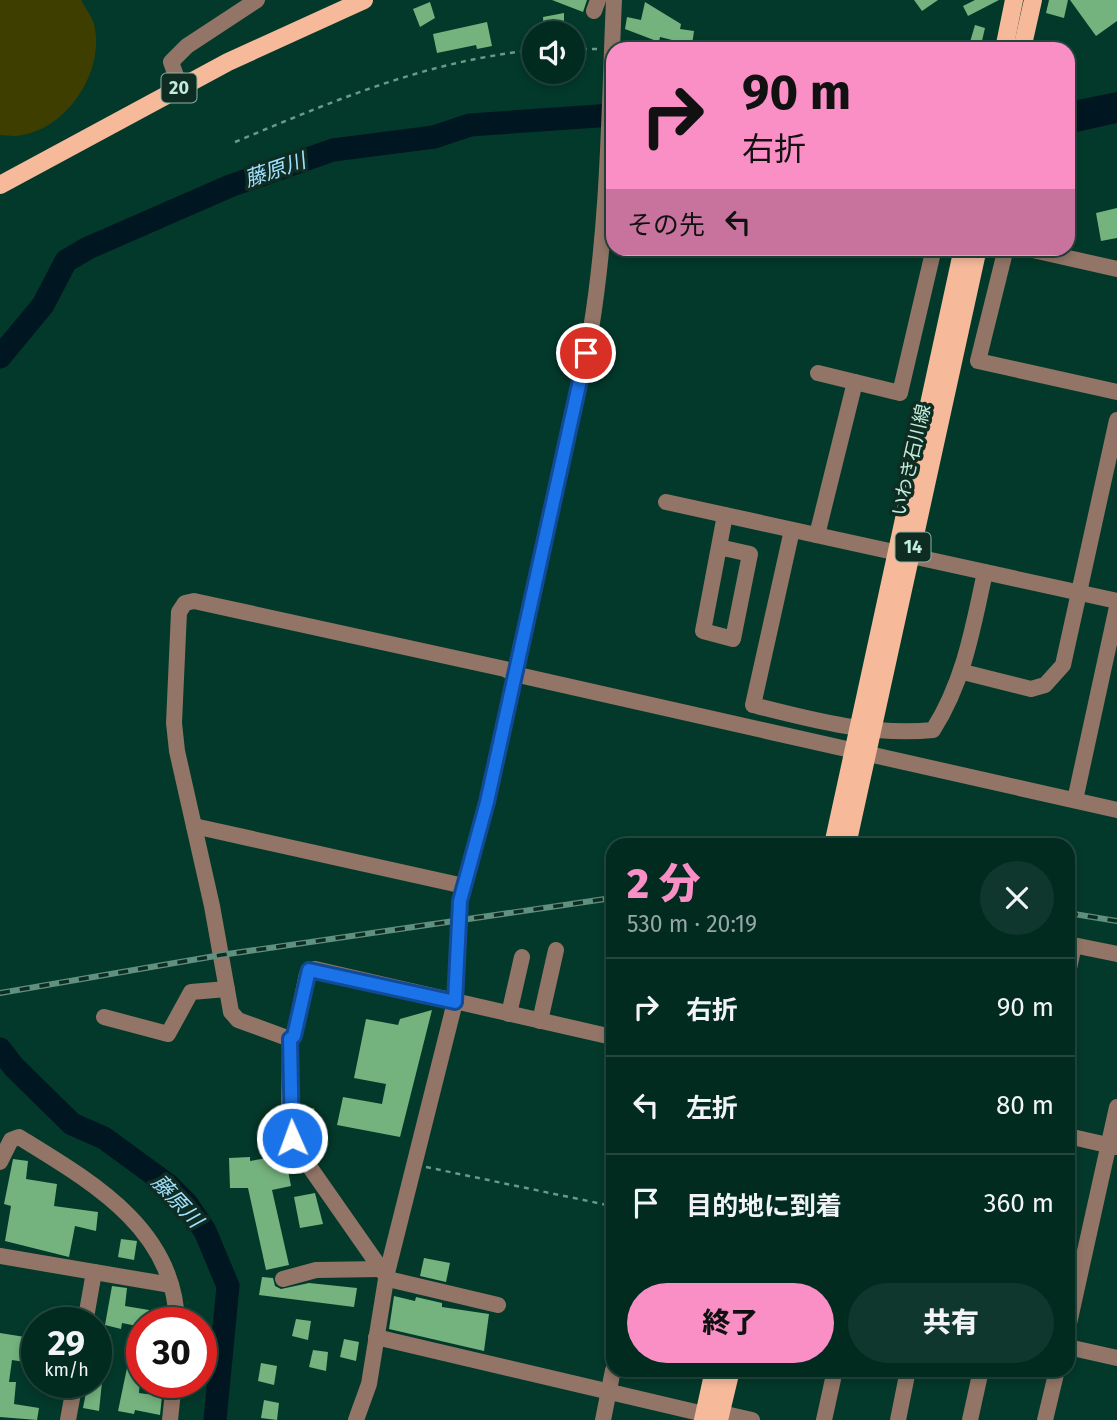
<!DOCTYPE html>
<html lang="ja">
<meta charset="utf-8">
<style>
:root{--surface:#022b20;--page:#10372d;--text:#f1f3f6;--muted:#96a7a5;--line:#23473e;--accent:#fa8fc6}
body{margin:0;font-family:"Fira Sans","Noto Sans JP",sans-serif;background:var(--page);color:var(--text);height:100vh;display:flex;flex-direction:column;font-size:26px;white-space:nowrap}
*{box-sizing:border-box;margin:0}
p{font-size:23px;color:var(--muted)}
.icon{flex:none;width:38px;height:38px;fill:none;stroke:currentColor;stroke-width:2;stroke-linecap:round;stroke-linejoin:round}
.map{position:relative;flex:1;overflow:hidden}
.panel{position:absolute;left:606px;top:838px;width:469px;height:539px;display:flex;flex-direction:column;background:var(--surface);border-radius:21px;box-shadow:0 4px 10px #0003,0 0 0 2px var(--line)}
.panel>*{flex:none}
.banner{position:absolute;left:606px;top:42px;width:469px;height:214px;border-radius:21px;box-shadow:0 4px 10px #0003,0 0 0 2px var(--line);background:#fa8fc6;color:#111;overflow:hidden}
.controls{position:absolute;left:522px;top:21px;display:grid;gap:14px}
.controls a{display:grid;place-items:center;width:63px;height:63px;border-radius:50%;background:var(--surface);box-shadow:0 4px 10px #0003,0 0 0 2px var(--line);font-size:35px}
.speed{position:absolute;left:21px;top:1307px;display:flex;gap:14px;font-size:35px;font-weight:700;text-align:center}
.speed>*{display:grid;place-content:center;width:91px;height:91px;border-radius:50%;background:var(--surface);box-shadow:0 4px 10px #0003,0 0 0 2px var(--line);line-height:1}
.speed small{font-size:18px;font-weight:400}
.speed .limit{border:10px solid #d22;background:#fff;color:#111}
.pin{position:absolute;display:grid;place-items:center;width:60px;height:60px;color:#fff;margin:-30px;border:4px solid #fff;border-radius:50%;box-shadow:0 2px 7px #0007}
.me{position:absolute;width:77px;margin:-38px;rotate:358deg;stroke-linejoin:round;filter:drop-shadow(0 0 5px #0008)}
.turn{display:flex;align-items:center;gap:24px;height:147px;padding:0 21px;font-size:32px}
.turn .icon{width:91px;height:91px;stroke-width:2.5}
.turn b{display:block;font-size:49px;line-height:60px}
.then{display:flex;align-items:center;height:66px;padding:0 21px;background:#0003;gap:14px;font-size:26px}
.round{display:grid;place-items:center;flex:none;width:74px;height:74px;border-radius:37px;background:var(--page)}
.summary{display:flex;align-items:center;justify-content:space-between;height:119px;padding:0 21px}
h1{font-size:42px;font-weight:800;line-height:52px;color:var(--accent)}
.cta{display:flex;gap:14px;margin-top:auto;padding:14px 21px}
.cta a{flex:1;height:80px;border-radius:42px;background:var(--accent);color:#111;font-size:28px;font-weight:800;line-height:80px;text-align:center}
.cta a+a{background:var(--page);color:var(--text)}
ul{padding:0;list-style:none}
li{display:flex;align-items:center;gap:21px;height:98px;padding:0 21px;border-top:2px solid var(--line)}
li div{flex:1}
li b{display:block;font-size:26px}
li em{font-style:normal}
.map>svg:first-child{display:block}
.green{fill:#3f3e01}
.water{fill:#001621}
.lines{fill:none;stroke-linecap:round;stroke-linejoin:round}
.river{stroke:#001621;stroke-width:23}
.building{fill:#74b27e}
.path{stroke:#6a9989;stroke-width:2.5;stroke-dasharray:5 5;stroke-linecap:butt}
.minor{stroke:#927566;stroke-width:16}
.major{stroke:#f6ba9b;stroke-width:18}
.rail-casing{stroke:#609080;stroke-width:6}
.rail{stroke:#0f2c22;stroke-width:3.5;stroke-dasharray:10;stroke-linecap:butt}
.major-bridge{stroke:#f6ba9b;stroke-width:18}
.route-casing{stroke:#114b97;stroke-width:18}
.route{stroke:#1a73e8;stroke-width:12}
.labels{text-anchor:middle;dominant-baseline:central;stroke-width:7;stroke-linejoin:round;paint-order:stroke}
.shield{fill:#0f2c22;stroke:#8cb2a4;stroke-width:2}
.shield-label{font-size:18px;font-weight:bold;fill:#c2ecdb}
.street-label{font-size:19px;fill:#c2ecdb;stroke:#0f2c22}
.water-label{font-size:21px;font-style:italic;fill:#a2e1ff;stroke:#0f2c22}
</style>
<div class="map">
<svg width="1117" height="1420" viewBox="0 0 1117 1420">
<rect width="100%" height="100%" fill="#03392a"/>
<path class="green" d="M 0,0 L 81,0 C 86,9 94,19 95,29 C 103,73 67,128 22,135 C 15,137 7,135 0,135 Z"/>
<polygon class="water" points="1117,92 1117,123 1068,134 1068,102"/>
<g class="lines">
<g class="river">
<polyline points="0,357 43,305 66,261 88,248 230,186 333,150 434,137 470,125 612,115"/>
<polyline points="0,1049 14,1067 72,1124 104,1138 167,1184 187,1204 205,1231 228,1286 215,1420"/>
</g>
</g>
<g class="building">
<polygon points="552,0 587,0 583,12"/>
<polygon points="914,0 938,0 922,11"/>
<polygon points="975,0 999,0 968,16 963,6"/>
<polygon points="1049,0 1068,0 1064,18 1046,13"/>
<polygon points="1070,0 1117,0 1117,21 1096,36"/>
<polygon points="430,2 435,18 420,27 413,9"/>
<polygon points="645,2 681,24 680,29 694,31 692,45 660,37 659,42 625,29 627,17 641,20"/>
<polygon points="564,13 564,33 544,33 543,17"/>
<polygon points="487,22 492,46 477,49 476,45 437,53 433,34"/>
<polygon points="975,25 985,28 981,45 970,42"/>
<polygon points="1117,208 1117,238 1101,241 1096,213"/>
<polygon points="432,1010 400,1137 337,1125 343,1097 382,1104 386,1084 354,1078 366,1019 398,1025 400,1019"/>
<polygon points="314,1108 320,1140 305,1142 300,1125 300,1111"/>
<polygon points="285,1155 291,1186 272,1190 289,1265 266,1270 248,1188 230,1188 229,1158 250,1157 250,1161"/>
<polygon points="13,1159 28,1161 26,1179 57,1184 54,1206 98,1212 96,1231 75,1226 69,1257 5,1241 11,1206 4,1204"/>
<polygon points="315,1193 323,1224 300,1228 294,1197"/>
<polygon points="121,1239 137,1241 134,1260 118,1257"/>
<polygon points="424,1258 450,1263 446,1282 420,1276"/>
<polygon points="262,1277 273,1278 275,1286 281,1289 309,1283 357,1288 354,1307 259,1295"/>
<polygon points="112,1286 127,1288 125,1306 149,1310 147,1323 142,1323 142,1327 122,1323 121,1329 105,1325"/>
<polygon points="394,1296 415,1301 416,1297 442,1303 442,1307 489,1314 484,1351 389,1329"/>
<polygon points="296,1319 311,1321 308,1340 292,1336"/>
<polygon points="96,1332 111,1335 103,1378 96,1377"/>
<polygon points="0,1333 25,1337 25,1342 37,1343 37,1364 12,1360 9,1382 16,1382 14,1404 39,1408 37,1420 0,1417"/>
<polygon points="344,1339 359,1342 356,1361 340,1357"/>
<polygon points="132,1344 142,1346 139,1393 162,1396 160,1415 135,1410 134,1414 118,1411"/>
<polygon points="313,1350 328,1352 326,1371 309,1367"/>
<polygon points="261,1363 277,1366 274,1385 258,1381"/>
<polygon points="88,1382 102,1382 99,1411 83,1408"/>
<polygon points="264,1400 279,1403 277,1420 261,1418"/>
</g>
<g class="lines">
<g class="path">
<polyline points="572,49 599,49"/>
<path d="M 235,142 C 336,100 423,62 534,50"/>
<polyline points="426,1167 612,1206"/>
</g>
<g class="minor">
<polyline points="594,11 598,0"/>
<polyline points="180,87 171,62 187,46 257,0"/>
<polyline points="1006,248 978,361 1117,392"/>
<polyline points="1024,248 1117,269"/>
<polyline points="818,373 900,393 934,248"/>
<polyline points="666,502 1117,601"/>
<path d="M 792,530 L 753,705 C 812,720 872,736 933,730 C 964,681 973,628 985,572"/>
<polyline points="817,535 855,382"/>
<polyline points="719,547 750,554 733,639 703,631 725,515"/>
<polyline points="963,672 1031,689 1045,685 1063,665 1117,420"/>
<polyline points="1075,800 1117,607"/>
<polyline points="194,826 464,886"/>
<polyline points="1068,944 1117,954"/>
<polyline points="1068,973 1074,945"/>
<polyline points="509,1014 522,957"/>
<polyline points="104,1017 168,1034 191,992 227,989"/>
<polyline points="540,1021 556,950"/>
<polyline points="290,1039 238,1020 231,1012 212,906 177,751 174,723 179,612 185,603 194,601 505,669 514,674 1117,810"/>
<polyline points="1068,1136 1116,1147"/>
<path d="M 0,1162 L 11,1140 L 19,1137 C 90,1181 175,1228 177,1323"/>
<polyline points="0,1256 171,1285"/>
<polyline points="283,1279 316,1270 381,1269"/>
<polyline points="498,1305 388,1279 295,1146 289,1127 290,1039 294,1036 307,974 315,969 612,1037"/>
<polyline points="85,1323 94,1272"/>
<polyline points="1068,1328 1117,1107"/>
<polyline points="376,1337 704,1414 721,1413 752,1420"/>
<polyline points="1068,1347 1117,1358"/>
<polyline points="68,1420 75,1382"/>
<polyline points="170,1420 174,1382"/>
<path d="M 356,1420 L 369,1384 L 387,1273 L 455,1002 L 460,901 L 487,802 L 591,329 C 609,219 609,110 614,0"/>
<polyline points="603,1420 613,1370"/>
<polyline points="824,1420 835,1370"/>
<polyline points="898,1420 908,1370"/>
<polyline points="970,1420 981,1370"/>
<polyline points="1045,1420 1057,1370"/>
</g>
<g class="major">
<polyline points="1004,49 1014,0"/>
<polyline points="1022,49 1033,0"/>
<polyline points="0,185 228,62 364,0"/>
<polyline points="703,1420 714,1370"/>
<polyline points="719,1420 731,1370"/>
</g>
<defs>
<g id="rail">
<polyline points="1068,913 1117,921"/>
<polyline points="0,993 221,955 612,898"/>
</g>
</defs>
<use href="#rail" class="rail-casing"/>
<use href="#rail" class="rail"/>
<g class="major-bridge">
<polyline points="833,845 963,248"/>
<polyline points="847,845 978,248"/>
</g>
</g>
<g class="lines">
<defs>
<polyline id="route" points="292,1138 290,1039 294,1036 309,970 455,1002 460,901 487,802 586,353"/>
</defs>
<use href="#route" class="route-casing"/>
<use href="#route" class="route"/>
</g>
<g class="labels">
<g class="shield">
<rect x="161.5" y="73.5" width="35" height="29" rx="5"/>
<rect x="895.5" y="532.5" width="35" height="29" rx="5"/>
</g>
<g class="shield-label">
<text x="179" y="88">20</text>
<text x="913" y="547">14</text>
</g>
<g class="street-label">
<text transform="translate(911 460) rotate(-77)">いわき石川線</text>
</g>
<g class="water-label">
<text transform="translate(275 170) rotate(-19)">藤原川</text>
<text transform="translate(177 1201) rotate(47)">藤原川</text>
</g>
</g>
</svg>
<div class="controls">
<a><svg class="icon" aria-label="sound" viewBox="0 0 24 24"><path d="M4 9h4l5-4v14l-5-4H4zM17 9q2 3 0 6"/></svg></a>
</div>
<div class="speed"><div>29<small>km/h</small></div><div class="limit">30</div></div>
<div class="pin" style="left:586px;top:353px;background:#d93025"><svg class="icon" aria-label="arrive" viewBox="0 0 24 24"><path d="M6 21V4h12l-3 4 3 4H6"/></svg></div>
<svg class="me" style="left:292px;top:1138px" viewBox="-20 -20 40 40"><circle r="17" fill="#1a73e8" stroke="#fff" stroke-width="3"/><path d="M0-11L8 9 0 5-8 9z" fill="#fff"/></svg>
<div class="banner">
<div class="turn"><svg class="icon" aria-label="right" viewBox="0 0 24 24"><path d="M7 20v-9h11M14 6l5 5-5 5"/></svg><div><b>90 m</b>右折</div></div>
<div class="then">その先<svg class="icon" aria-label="left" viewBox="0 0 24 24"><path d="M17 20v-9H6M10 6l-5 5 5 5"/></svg></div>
</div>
<section class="panel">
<div class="summary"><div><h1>2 分</h1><p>530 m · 20:19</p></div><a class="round"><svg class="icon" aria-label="close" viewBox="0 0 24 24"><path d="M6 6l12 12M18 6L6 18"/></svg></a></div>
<ul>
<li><svg class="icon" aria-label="right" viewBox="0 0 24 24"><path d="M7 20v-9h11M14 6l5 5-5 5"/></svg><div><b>右折</b></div><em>90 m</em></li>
<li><svg class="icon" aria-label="left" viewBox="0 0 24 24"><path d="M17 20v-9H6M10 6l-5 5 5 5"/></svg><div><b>左折</b></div><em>80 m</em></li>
<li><svg class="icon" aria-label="arrive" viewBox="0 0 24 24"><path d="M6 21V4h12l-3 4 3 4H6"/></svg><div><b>目的地に到着</b></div><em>360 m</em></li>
</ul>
<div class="cta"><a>終了</a><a>共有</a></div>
</section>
</div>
